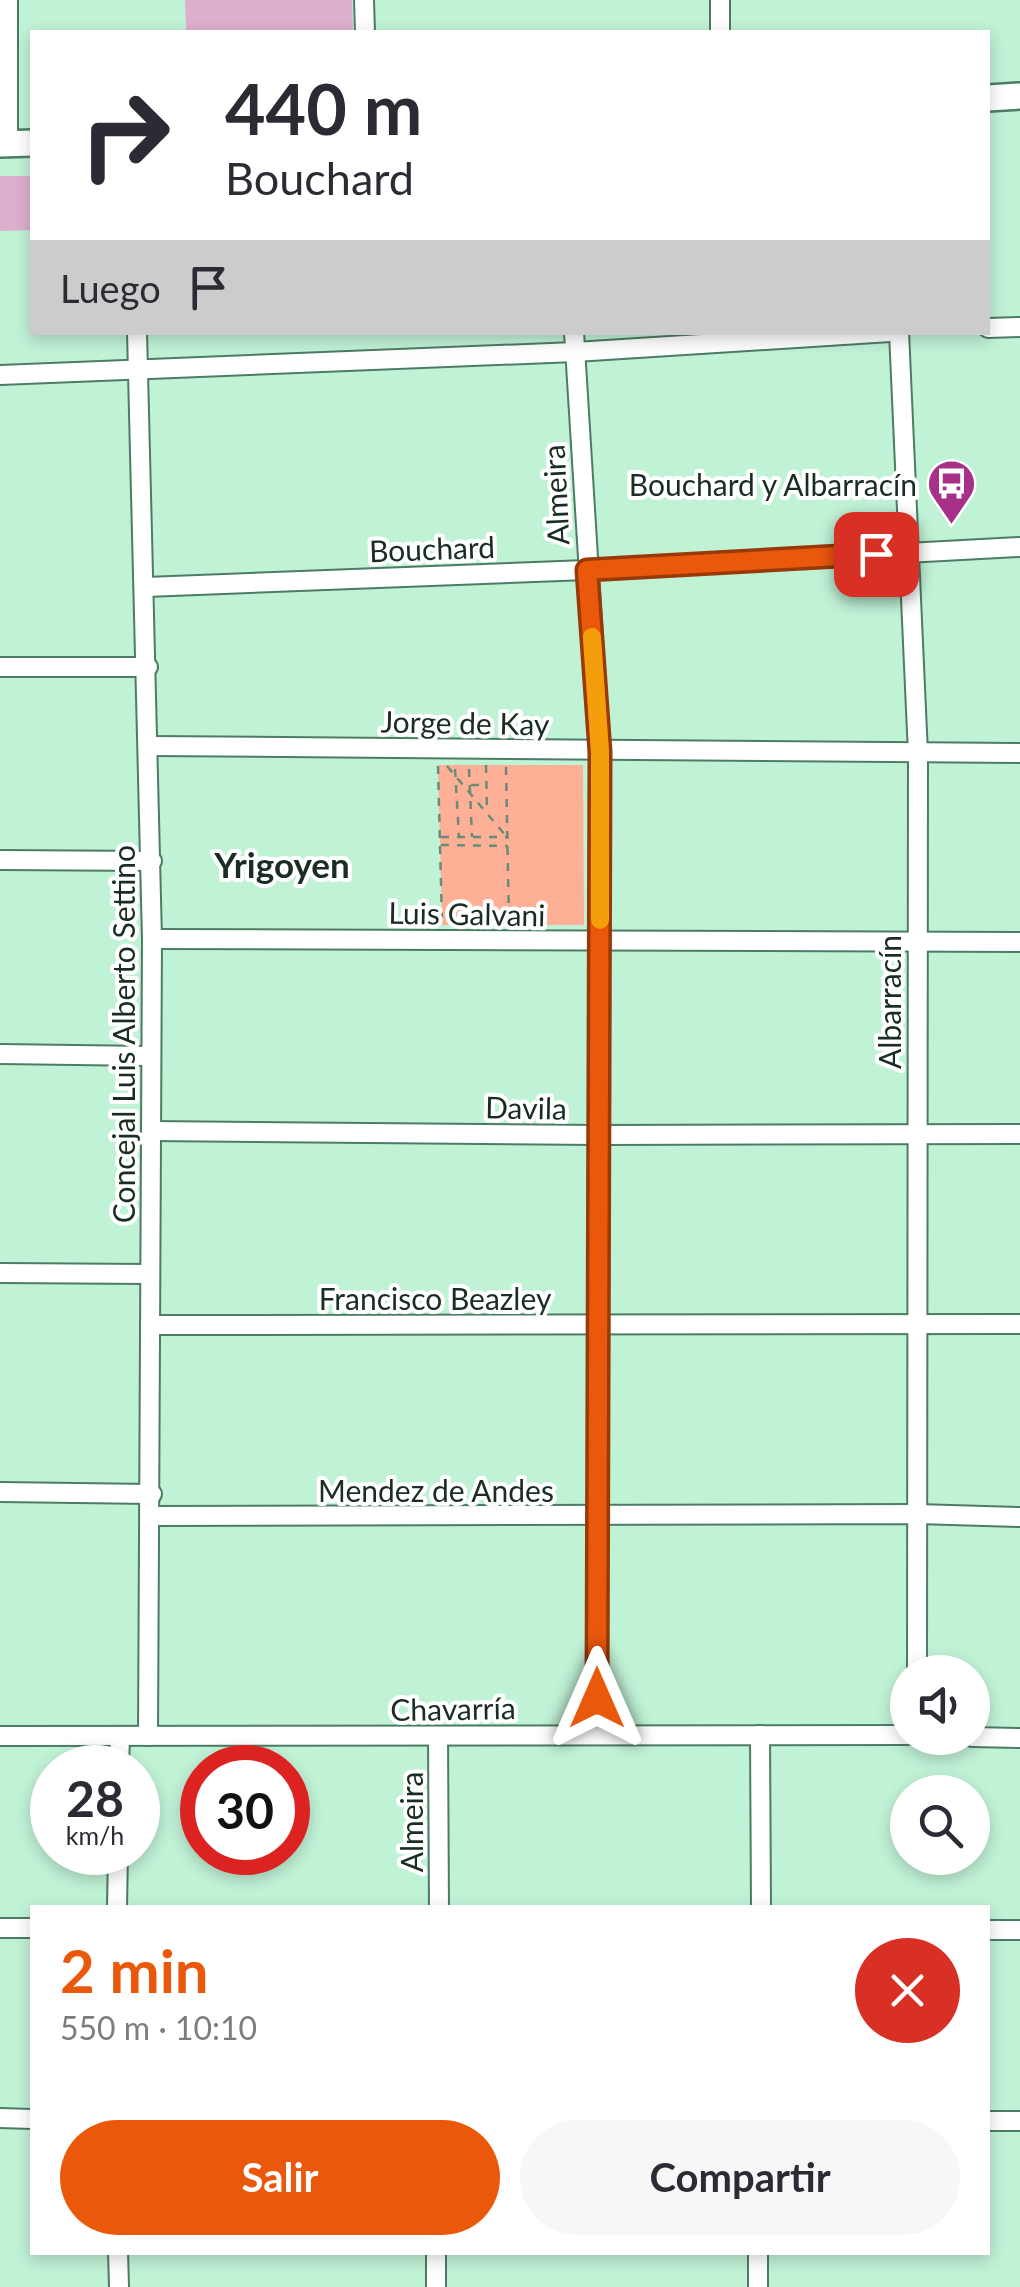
<!DOCTYPE html>
<html lang="es">
<meta charset="utf-8">
<style>
:root{--surface:#fff;--page:#f7f7f7;--text:#2b2b33;--muted:#7c7c81;--accent:#ea580c}
body{margin:0;font-family:Lato,sans-serif;background:var(--page);color:var(--text);height:100vh;display:flex;flex-direction:column;font-size:38px;white-space:nowrap}
*{box-sizing:border-box;margin:0}
p{font-size:32px;color:var(--muted)}
.icon{flex:none;width:55px;height:55px;fill:none;stroke:currentColor;stroke-width:2;stroke-linecap:round;stroke-linejoin:round}
.map{position:relative;flex:1;overflow:hidden}
.details{position:absolute;left:30px;top:1905px;width:960px;height:350px;display:flex;flex-direction:column;background:var(--surface);border-radius:0px;box-shadow:0 5px 15px #0003}
.details>*{flex:none}
.banner{position:absolute;left:30px;top:30px;width:960px;height:305px;border-radius:0px;box-shadow:0 5px 15px #0003;background:#fff;color:var(--text);overflow:hidden}
.buttons{position:absolute;left:890px;top:1655px;display:grid;gap:20px}
.buttons a{display:grid;place-items:center;width:100px;height:100px;border-radius:50%;background:var(--surface);box-shadow:0 5px 15px #0003;font-size:50px}
.speed{position:absolute;left:30px;top:1745px;display:flex;gap:20px;font-size:50px;font-weight:700;text-align:center}
.speed>*{display:grid;place-content:center;width:130px;height:130px;border-radius:50%;background:var(--surface);box-shadow:0 5px 15px #0003;line-height:1}
.speed small{font-size:25px;font-weight:400}
.speed .limit{border:15px solid #d22;background:#fff;color:#111}
.pin{position:absolute;display:grid;place-items:center;width:85px;height:85px;color:#fff;margin:-42px;border-radius:20px;box-shadow:0 5px 15px #0006}
.me{position:absolute;width:110px;margin:-55px;rotate:0deg;stroke-linejoin:round;filter:drop-shadow(0 0 8px #0008)}
.turn{display:flex;align-items:center;gap:35px;height:210px;padding:0 30px;font-size:45px}
.turn .icon{width:130px;height:130px;stroke-width:2.5}
.turn b{display:block;font-size:70px;line-height:85px}
.then{display:flex;align-items:center;height:95px;padding:0 30px;background:#0003;gap:20px;font-size:38px}
.round{display:grid;place-items:center;flex:none;width:105px;height:105px;border-radius:52px;background:var(--page)}
.overview{display:flex;align-items:center;justify-content:space-between;height:170px;padding:0 30px}
h1{font-size:60px;font-weight:700;line-height:75px;color:var(--accent)}
.cta{display:flex;gap:20px;margin-top:auto;padding:20px 30px}
.cta a{flex:1;height:115px;border-radius:60px;background:var(--accent);color:#fff;font-size:40px;font-weight:700;line-height:115px;text-align:center}
.cta a+a{background:var(--page);color:var(--text)}
.map>svg:first-child{display:block}
.green{fill:#fdb095}
.building{fill:#ddafcc}
.lines{fill:none;stroke-linecap:round;stroke-linejoin:round}
.minor-casing{stroke:#4d7c64;stroke-width:22}
.secondary-casing{stroke:#4d7c64;stroke-width:30}
.path{stroke:#698c79;stroke-width:2.5;stroke-dasharray:8 8;stroke-linecap:butt}
.minor{stroke:#fff;stroke-width:18}
.secondary{stroke:#fff;stroke-width:25}
.route-casing{stroke:#983908;stroke-width:25}
.route{stroke:#ea580c;stroke-width:18}
.slow{stroke:#f59e0b;stroke-width:18}
.labels{text-anchor:middle;dominant-baseline:central;stroke-width:8;stroke-linejoin:round;paint-order:stroke}
.poi-label{font-size:30px;fill:#192d23;stroke:#fff;text-anchor:end}
.street-label{font-size:30px;fill:#192d23;stroke:#fff}
.quarter-label{font-size:35px;font-weight:bold;fill:#192d23;stroke:#fff}
</style>
<div class="map">
<svg width="1020" height="2287" viewBox="0 0 1020 2287">
<rect width="100%" height="100%" fill="#c0f2d6"/>
<polygon class="green" points="438,765 583,765 584,925 442,925"/>
<g class="building">
<polygon points="185,0 352,0 353,32 186,32"/>
<polygon points="0,176 32,176 32,230 0,231"/>
</g>
<g class="lines">
<defs>
<g id="minor">
<polyline points="364,0 365,32"/>
<polyline points="720,32 720,0"/>
<polyline points="8,144 8,0"/>
<polyline points="988,328 1020,327"/>
<polyline points="137,332 152,939 148,1736"/>
<polyline points="574,332 600,751 597,1734"/>
<polyline points="899,332 918,754 917,1672"/>
<polyline points="0,375 575,352 890,332"/>
<polyline points="146,587 587,570 1020,547"/>
<polyline points="0,667 148,667"/>
<polyline points="150,746 1020,753"/>
<polyline points="0,860 152,861"/>
<polyline points="152,939 1020,942"/>
<polyline points="0,1054 150,1056"/>
<polyline points="151,1131 599,1135 1020,1134"/>
<polyline points="0,1273 149,1274"/>
<polyline points="150,1325 1020,1324"/>
<polyline points="0,1492 152,1494"/>
<polyline points="151,1516 917,1514 1020,1517"/>
<polyline points="760,1735 761,1908"/>
<polyline points="0,1736 908,1735"/>
<polyline points="438,1737 439,1908"/>
<polyline points="972,1737 1020,1738"/>
<polyline points="119,1768 120,1737"/>
<polyline points="117,1908 118,1852"/>
<polyline points="0,1928 32,1928"/>
<polyline points="988,1930 1020,1930"/>
<polyline points="0,2118 32,2119"/>
<polyline points="988,2121 1020,2121"/>
<polyline points="118,2252 119,2287"/>
<polyline points="758,2252 758,2287"/>
<polyline points="436,2287 436,2252"/>
</g>
<g id="secondary">
<polyline points="988,98 1020,96"/>
<polyline points="0,144 32,143"/>
</g>
</defs>
<use href="#minor" class="minor-casing"/>
<use href="#secondary" class="secondary-casing"/>
<g class="path">
<polyline points="486,765 487,812"/>
<polyline points="438,766 442,923"/>
<polyline points="447,766 506,836"/>
<polyline points="506,767 509,924"/>
<polyline points="455,769 459,837"/>
<polyline points="469,769 472,837"/>
<polyline points="471,785 486,785"/>
<polyline points="441,837 507,837"/>
<polyline points="441,845 508,846"/>
</g>
<use href="#minor" class="minor"/>
<use href="#secondary" class="secondary"/>
</g>
<g class="lines">
<defs>
<polyline id="route" points="597,1698 600,752 587,570 876,554"/>
</defs>
<use href="#route" class="route-casing"/>
<use href="#route" class="route"/>
<polyline class="slow" points="592,637 600,752 600,920"/>
</g>
<defs>
<symbol id="bus-pin" viewBox="-11 -11 22 30"><path d="M0 17L-7.5 6A9.5 9.5 0 1 1 7.5 6Z" fill="#a73088" stroke="#fff"/><path d="M-5-6H5V4H4V6H2V4H-2V6H-4V4H-5ZM-3.5-4V0h7V-4ZM-3.5 1.2v1.5H-2V1.2ZM2 1.2v1.5H3.5V1.2Z" fill="#fff"/></symbol>
</defs>
<g fill-rule="evenodd">
<use href="#bus-pin" x="924" y="456" width="55" height="75"/>
</g>
<g class="labels">
<g class="poi-label">
<text x="917" y="484">Bouchard y Albarracín</text>
</g>
<g class="street-label">
<text transform="translate(555 495) rotate(-93)">Almeira</text>
<text transform="translate(432 548) rotate(-2)">Bouchard</text>
<text transform="translate(465 722) rotate(1)">Jorge de Kay</text>
<text transform="translate(467 913) rotate(1)">Luis Galvani</text>
<text transform="translate(889 1002) rotate(-90)">Albarracín</text>
<text transform="translate(123 1034) rotate(-90)">Concejal Luis Alberto Settino</text>
<text transform="translate(526 1107) rotate(1)">Davila</text>
<text x="435" y="1298">Francisco Beazley</text>
<text x="436" y="1490">Mendez de Andes</text>
<text transform="translate(453 1708) rotate(-1)">Chavarría</text>
<text transform="translate(411 1822) rotate(-90)">Almeira</text>
</g>
<g class="quarter-label">
<text x="282" y="864">Yrigoyen</text>
</g>
</g>
</svg>
<div class="buttons">
<a><svg class="icon" aria-label="sound" viewBox="0 0 24 24"><path d="M4 9h4l5-4v14l-5-4H4zM17 9q2 3 0 6"/></svg></a>
<a><svg class="icon" aria-label="search" viewBox="0 0 24 24"><circle cx="10" cy="10" r="6"/><path d="M15 15l6 6"/></svg></a>
</div>
<div class="speed"><div>28<small>km/h</small></div><div class="limit">30</div></div>
<div class="pin" style="left:876px;top:554px;background:#d93025"><svg class="icon" aria-label="arrive" viewBox="0 0 24 24"><path d="M6 21V4h12l-3 4 3 4H6"/></svg></div>
<svg class="me" style="left:597px;top:1698px" viewBox="-20 -20 40 40"><path d="M0-17L14 15 0 8-14 15z" fill="#ea580c" stroke="#fff" stroke-width="4"/></svg>
<div class="banner">
<div class="turn"><svg class="icon" aria-label="right" viewBox="0 0 24 24"><path d="M7 20v-9h11M14 6l5 5-5 5"/></svg><div><b>440 m</b>Bouchard</div></div>
<div class="then">Luego<svg class="icon" aria-label="arrive" viewBox="0 0 24 24"><path d="M6 21V4h12l-3 4 3 4H6"/></svg></div>
</div>
<section class="details">
<div class="overview"><div><h1>2 min</h1><p>550 m · 10:10</p></div><a class="round" style="background:#d93025;color:#fff"><svg class="icon" aria-label="close" viewBox="0 0 24 24"><path d="M6 6l12 12M18 6L6 18"/></svg></a></div>
<div class="cta"><a>Salir</a><a>Compartir</a></div>
</section>
</div>
